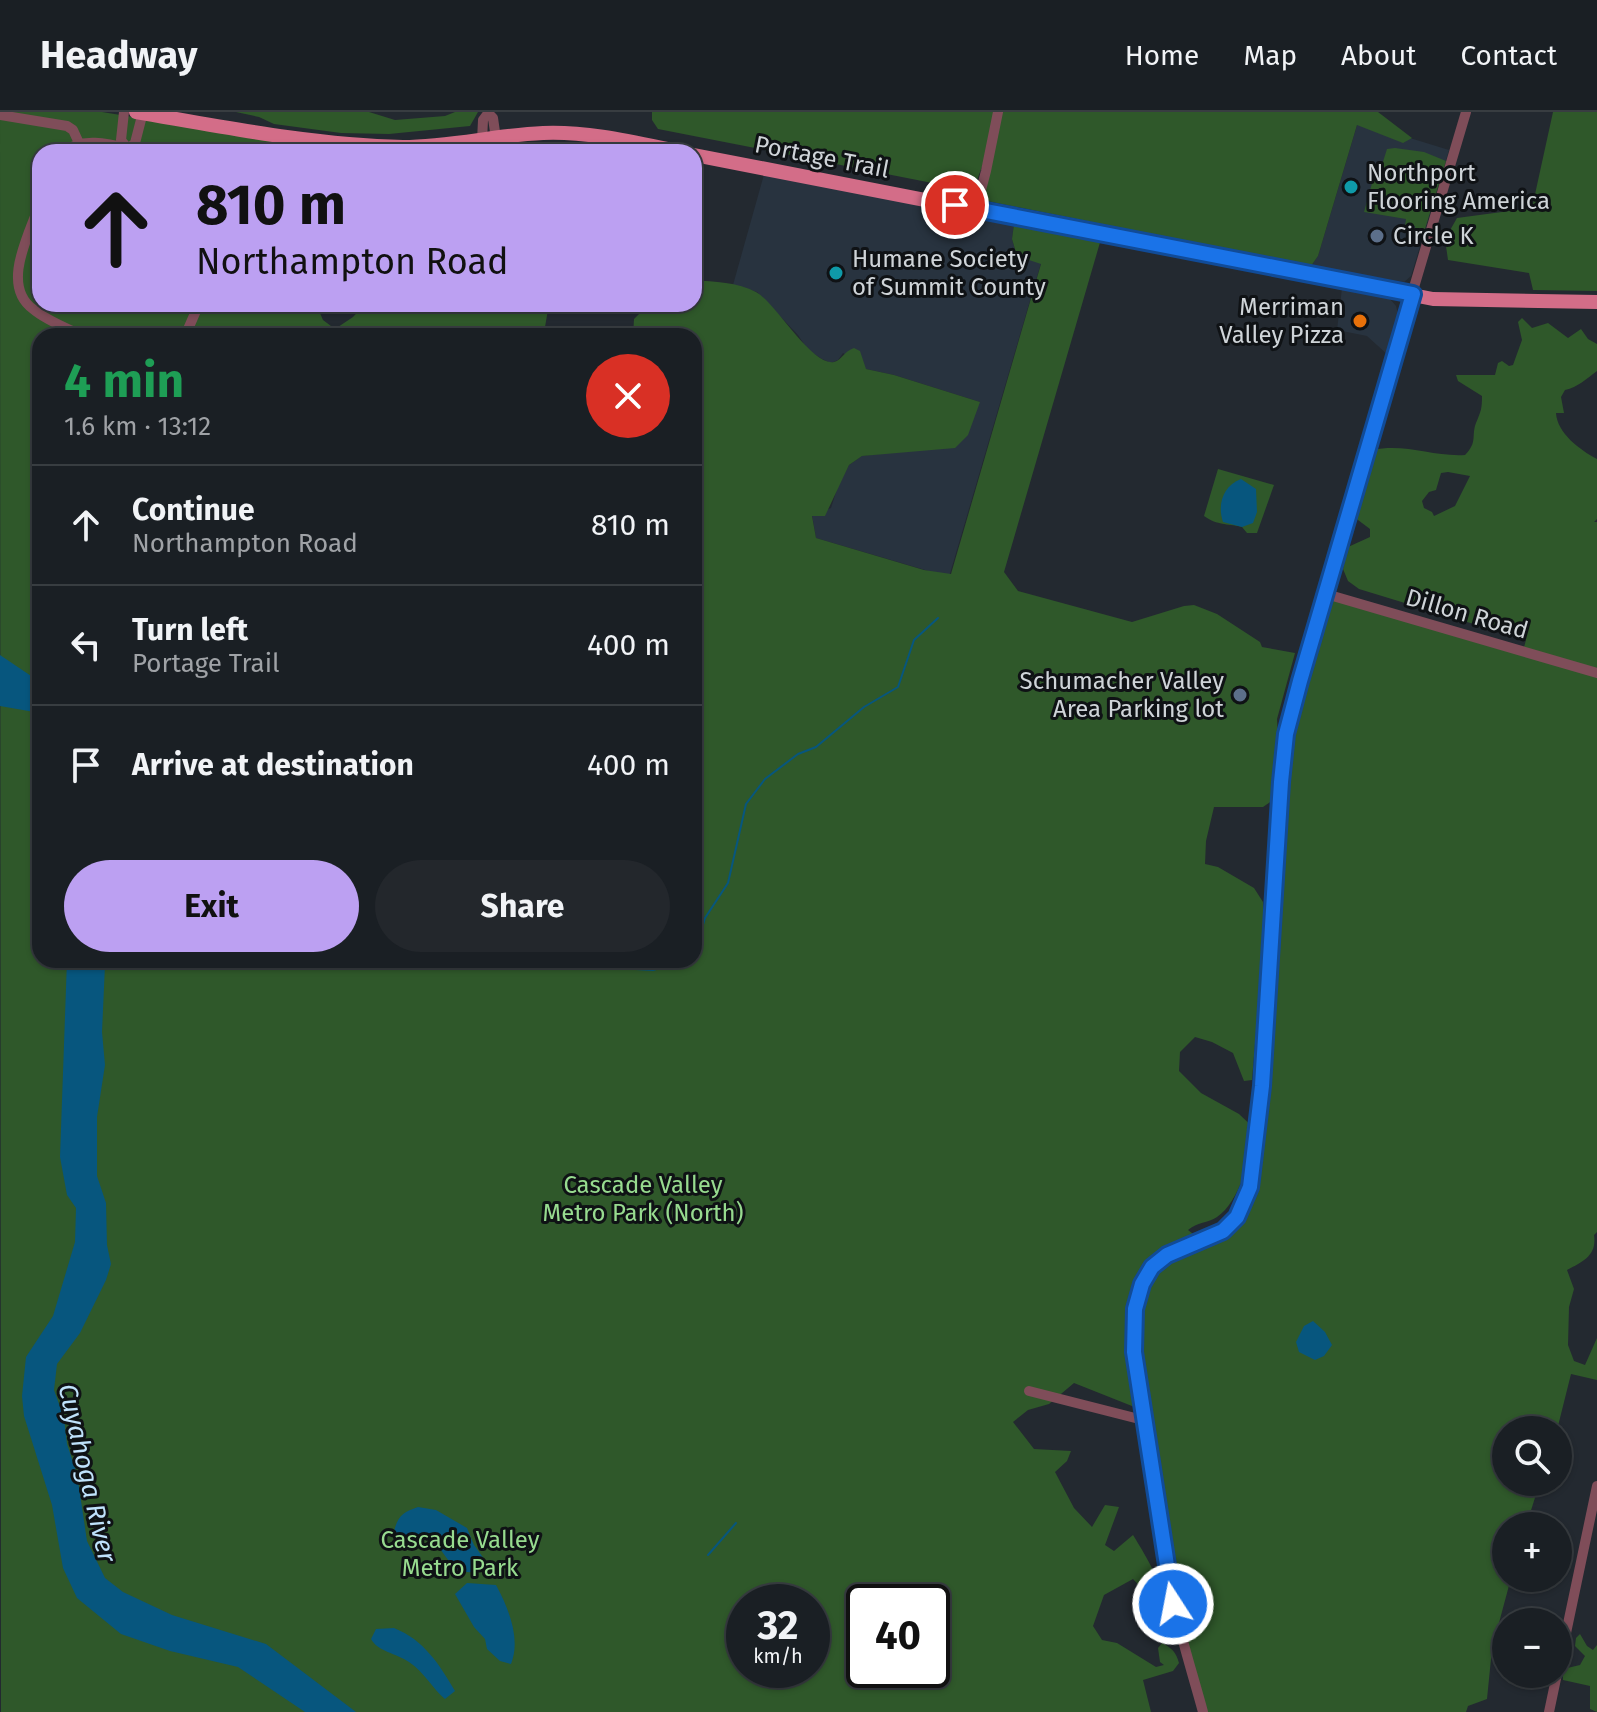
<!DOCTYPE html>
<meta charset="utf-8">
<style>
:root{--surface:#1a1f24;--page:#23272c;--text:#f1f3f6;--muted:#9fa2a6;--line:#383d41;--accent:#bca0f2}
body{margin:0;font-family:"Fira Sans",sans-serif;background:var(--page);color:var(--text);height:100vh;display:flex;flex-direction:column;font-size:30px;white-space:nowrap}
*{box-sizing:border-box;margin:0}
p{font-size:26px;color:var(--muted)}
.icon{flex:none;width:44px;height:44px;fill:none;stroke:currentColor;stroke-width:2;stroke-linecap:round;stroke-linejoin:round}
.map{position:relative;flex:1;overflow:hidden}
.side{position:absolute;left:32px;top:216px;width:670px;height:640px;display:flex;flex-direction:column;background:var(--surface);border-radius:24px;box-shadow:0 2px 6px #0004,0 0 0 2px var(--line)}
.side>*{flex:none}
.hud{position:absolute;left:32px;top:32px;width:670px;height:168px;border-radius:24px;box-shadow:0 2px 6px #0004,0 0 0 2px var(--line);background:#bca0f2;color:#111;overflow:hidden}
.fabs{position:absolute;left:1492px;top:1304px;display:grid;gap:16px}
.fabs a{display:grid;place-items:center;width:80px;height:80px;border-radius:50%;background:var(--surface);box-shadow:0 2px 6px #0004,0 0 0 2px var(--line);font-size:40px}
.speed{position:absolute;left:726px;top:1472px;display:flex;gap:16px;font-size:40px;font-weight:700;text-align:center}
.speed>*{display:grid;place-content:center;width:104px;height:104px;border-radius:50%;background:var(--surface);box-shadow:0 2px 6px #0004,0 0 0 2px var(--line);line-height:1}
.speed small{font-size:20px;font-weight:400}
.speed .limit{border:4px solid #111;border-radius:12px;background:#fff;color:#111}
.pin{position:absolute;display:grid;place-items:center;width:68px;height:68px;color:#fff;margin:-34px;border:4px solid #fff;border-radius:50%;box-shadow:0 2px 8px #0007}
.me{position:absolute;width:88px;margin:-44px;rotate:349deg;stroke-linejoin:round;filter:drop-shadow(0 0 6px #0008)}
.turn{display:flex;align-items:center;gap:28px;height:168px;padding:0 32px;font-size:36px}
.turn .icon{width:104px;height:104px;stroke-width:2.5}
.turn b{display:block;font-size:56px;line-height:68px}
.round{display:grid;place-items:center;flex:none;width:84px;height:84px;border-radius:42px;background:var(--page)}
.head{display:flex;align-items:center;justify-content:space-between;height:136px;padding:0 32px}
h1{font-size:48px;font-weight:700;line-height:60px;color:#1e9e55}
.primary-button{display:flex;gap:16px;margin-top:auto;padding:16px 32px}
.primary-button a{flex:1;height:92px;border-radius:48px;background:var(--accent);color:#111;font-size:32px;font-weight:700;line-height:92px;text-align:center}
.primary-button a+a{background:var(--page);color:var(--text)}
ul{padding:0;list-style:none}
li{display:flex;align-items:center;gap:24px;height:120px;padding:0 32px;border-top:2px solid var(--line)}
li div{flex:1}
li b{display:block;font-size:30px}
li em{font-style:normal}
header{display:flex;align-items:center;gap:48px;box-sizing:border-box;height:112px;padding:0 40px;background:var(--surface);border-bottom:2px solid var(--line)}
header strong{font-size:38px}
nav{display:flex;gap:44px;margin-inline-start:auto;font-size:28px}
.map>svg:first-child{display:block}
.built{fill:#28333f}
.green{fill:#2f582a;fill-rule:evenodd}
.water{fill:#07567e}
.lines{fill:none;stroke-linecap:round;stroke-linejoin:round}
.stream{stroke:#07567e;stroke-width:2}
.minor{stroke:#7f4d59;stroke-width:10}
.major{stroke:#d36d88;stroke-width:14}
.route-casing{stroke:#114b97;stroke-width:20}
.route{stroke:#1a73e8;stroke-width:14}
.culture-dot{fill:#0f9aa8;stroke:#0f1215;stroke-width:3}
.service-dot{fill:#5c6f8a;stroke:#0f1215;stroke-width:3}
.food-dot{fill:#e8710a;stroke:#0f1215;stroke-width:3}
.labels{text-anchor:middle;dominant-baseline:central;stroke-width:6;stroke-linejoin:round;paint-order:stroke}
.street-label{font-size:24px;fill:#cfd4d8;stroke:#0f1215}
.poi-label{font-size:24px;fill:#cfd4d8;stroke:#0f1215;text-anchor:start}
.park-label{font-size:24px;fill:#97db8f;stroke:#0f1215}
.water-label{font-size:26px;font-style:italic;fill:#bfe2fb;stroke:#0f1215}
</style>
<header>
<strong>Headway</strong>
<nav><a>Home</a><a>Map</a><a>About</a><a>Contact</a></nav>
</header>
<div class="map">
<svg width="1597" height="1600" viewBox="0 0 1597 1600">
<rect width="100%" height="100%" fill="#232930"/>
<g class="built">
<polygon points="1358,10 1449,38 1411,164 1404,170 1311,154 1318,144"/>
<polygon points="765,59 1014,112 1012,127 1017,144 1041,151 949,465 816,426 812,403 831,396 838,374 849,353 862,344 904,339 980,290 894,263 866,257 843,241 838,248 831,251 822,247 808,238 798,223 757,180 733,173"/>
<polygon points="1342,176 1390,187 1396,194 1399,206 1388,243 1367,224 1337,218"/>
</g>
<g class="green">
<path d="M 0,0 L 102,0 L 299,32 L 302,37 L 315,36 L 337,40 L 40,40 L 40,192 L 316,192 L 323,208 L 335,217 L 353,205 L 365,192 L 549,192 L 545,215 L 552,224 L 40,224 L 40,848 L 694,848 L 694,224 L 633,224 L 634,207 L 649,192 L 694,192 L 694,168 C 714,170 738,170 756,180 C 776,191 812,255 834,250 C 842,248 844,239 854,236 L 860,239 L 866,257 L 894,263 L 980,290 L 968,323 L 955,336 L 862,344 L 849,353 L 825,404 L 812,404 L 816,426 L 924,458 L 951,462 L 1041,152 L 1017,144 L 1012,127 L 1014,112 L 1101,127 L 1004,460 L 1018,479 L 1132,510 L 1184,494 L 1194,493 L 1217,502 L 1260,530 L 1262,535 L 1295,541 L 1277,607 L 1279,644 L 1273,665 L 1273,688 L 1263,695 L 1214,695 L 1206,729 L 1205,752 L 1218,755 L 1254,776 L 1263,790 L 1264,824 L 1252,968 L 1244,969 L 1233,941 L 1212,930 L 1195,925 L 1180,940 L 1179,959 L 1201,981 L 1239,1002 L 1256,1018 C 1251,1043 1240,1090 1217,1105 C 1208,1111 1197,1110 1188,1118 L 1202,1129 L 1237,1105 L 1254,1050 L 1282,648 L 1326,482 L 1523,539 L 1526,528 L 1359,477 L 1348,469 L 1343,457 L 1348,435 L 1370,425 L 1370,417 L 1354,405 L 1373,338 C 1405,331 1433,345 1465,343 C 1478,330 1471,324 1476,311 C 1481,299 1482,297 1482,284 L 1458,269 L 1456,263 L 1495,263 L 1498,251 L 1502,249 L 1509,254 L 1513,253 L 1522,228 L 1518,210 L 1522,206 L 1532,216 L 1548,211 L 1568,226 L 1581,217 L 1588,227 L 1597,232 L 1597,259 C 1586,267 1578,275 1565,278 L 1561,285 L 1564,301 L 1556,301 C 1557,321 1580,338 1597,347 L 1597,407 L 1594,410 L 1597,410 L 1597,1120 L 1594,1123 C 1597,1143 1584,1149 1567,1158 L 1574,1177 L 1569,1195 L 1568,1233 L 1574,1249 L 1585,1253 L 1597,1226 L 1597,1268 L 1571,1262 L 1557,1318 L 1506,1318 L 1506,1370 L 1540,1370 L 1526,1414 L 1506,1414 L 1506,1466 L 1511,1466 L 1492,1537 L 1487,1587 L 1468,1594 L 1466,1600 L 1203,1600 L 1173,1492 L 1142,1298 L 1074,1271 L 1049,1292 L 1028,1298 L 1013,1310 L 1034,1337 L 1071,1339 L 1067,1349 L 1055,1360 L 1074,1396 L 1092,1415 L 1105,1393 L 1119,1395 L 1105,1433 L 1114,1439 L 1133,1423 C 1149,1449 1172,1486 1165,1517 L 1153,1521 L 1147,1482 L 1133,1467 L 1104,1483 L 1093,1514 L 1102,1528 L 1117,1531 L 1156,1555 L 1164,1553 L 1160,1550 L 1158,1536 L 1162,1531 C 1172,1536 1176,1540 1179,1551 L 1173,1559 L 1143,1568 L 1151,1600 L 1,1600 ZM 1448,360 L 1470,364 L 1455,394 L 1434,404 L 1432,400 L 1424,396 L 1422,389 L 1429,380 L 1436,378 L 1441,361 ZM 744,1490 L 812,1490 L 812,1558 L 744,1558 ZM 864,1490 L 932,1490 L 932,1558 L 864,1558 Z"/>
<polygon points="236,0 369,0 395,8 445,4 455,0 478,0 470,14 389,22 341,21 274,12 259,5"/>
<polygon points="652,0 1378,0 1412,26 1403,31 1357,13 1318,144 1311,154 982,88 987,41 973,79 658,17 652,8"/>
<polygon points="1553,0 1597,0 1597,179 1533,178 1529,161 1448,148 1445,127 1457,106 1532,96"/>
<polygon points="536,33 581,34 595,38 594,40 474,40"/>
<polygon points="1395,36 1424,40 1446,49 1424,120 1415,120 1415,114 1405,114 1406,107 1364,100 1376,57 1381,56 1387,37"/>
<path d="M 1218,357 L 1274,373 L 1257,421 L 1247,421 L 1242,415 C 1225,411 1219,414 1204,404 Z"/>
<polygon points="1580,1522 1587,1534 1593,1538 1597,1533 1597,1600 1590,1597 1590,1574 1563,1568 1563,1557 1580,1553 1585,1544 1575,1534 1576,1526"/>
</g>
<g class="water">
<path d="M 1241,367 L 1256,377 L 1257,400 L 1253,411 L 1242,415 L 1223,410 C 1217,392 1223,374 1241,367 Z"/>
<polygon points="0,543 40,570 40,601 0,594"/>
<polygon points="67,848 99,848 105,853 102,920 105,953 97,1005 97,1064 106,1091 107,1133 111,1152 106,1168 80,1221 57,1252 54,1278 64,1306 67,1332 77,1362 87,1429 105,1466 123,1480 172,1503 266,1532 356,1600 305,1600 238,1555 170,1539 121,1522 77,1486 63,1456 52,1393 24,1304 22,1284 26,1245 53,1204 75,1130 76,1096 67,1083 60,1045"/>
<polygon points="1313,1209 1325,1220 1332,1233 1324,1244 1315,1248 1299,1240 1296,1230 1304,1214"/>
<path d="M 418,1395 L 436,1398 L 467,1416 L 474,1433 L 490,1455 C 445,1474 452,1435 425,1427 C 418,1425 406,1427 399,1427 L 394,1419 C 398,1404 403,1400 418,1395 Z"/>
<path d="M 467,1471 L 496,1473 C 509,1497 521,1527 511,1552 L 500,1549 L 487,1537 L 485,1527 L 474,1515 L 455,1482 Z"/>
<path d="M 394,1516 C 424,1528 439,1552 455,1579 L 445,1587 C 433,1577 424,1560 409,1550 C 396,1541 378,1540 371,1527 L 376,1517 Z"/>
</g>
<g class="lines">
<g class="stream">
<polyline points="694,843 705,806 728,771 746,692 765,667 798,642 816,635 864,595 898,575 914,528 938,506"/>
<polyline points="426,848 448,854 483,856 531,851 653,858 687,848"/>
<polyline points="708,1443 736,1411"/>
</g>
<g class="minor">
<polyline points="124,0 121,28 128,37 135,31 143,0"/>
<polyline points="488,1 493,6 496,27"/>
<polyline points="0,3 67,14 73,18 79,31"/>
<polyline points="482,29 483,8 489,0"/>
<path d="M 64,40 C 84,22 119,35 143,40"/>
<path d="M 40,91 C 30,121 0,173 33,197 C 47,209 67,216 83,224"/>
<polyline points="976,97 986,59 998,0"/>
<polyline points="185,224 199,192"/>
<polyline points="1326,482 1597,561"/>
<polyline points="1029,1279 1143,1308"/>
<polyline points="1558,1559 1597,1374"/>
<path d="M 1203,1600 C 1193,1563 1181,1526 1173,1489 C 1161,1436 1154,1381 1146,1328 C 1139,1278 1120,1214 1145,1167 C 1170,1118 1231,1144 1250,1076 C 1263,1027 1262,971 1265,920 C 1272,829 1276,738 1282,648 L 1287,618 L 1355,374 L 1466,0"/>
<polyline points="1549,1600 1557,1562"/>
</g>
<g class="major">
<path d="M 136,0 C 224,15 313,33 403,35 C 450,35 496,23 543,21 C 589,19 637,31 682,40"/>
<polyline points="694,43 1433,187 1597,190"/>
</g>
</g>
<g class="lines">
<defs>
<polyline id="route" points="955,93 1413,182 1300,569 1286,622 1281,670 1262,974 1250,1075 1237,1105 1223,1119 1167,1143 1152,1155 1142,1172 1135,1197 1134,1240 1173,1492"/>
</defs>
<use href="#route" class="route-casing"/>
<use href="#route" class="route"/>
</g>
<g class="culture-dot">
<circle cx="1351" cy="75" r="8"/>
<circle cx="836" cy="161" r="8"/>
</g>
<g class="service-dot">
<circle cx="1377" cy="124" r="8"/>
<circle cx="1240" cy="583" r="8"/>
</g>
<circle class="food-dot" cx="1360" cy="209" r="8"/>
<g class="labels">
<g class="street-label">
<text transform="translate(822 45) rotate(11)">Portage Trail</text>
<text transform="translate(1467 502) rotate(16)">Dillon Road</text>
</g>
<g class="poi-label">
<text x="1367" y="61">Northport<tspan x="1367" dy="28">Flooring America</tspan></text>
<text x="1393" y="124">Circle K</text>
<text x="852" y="147">Humane Society<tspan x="852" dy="28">of Summit County</tspan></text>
<text x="1344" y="195" text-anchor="end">Merriman<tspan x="1344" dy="28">Valley Pizza</tspan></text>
<text x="1224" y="569" text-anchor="end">Schumacher Valley<tspan x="1224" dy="28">Area Parking lot</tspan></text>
</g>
<g class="park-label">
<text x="643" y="1073">Cascade Valley<tspan x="643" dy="28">Metro Park (North)</tspan></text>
<text x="460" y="1428">Cascade Valley<tspan x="460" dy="28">Metro Park</tspan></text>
</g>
<g class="water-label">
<text transform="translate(87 1361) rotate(77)">Cuyahoga River</text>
</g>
</g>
</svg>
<div class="fabs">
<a><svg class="icon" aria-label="search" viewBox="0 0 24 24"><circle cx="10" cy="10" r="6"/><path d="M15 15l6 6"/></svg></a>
<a>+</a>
<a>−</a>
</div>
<div class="speed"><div>32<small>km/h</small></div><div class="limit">40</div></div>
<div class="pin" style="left:955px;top:93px;background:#d93025"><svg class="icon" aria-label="arrive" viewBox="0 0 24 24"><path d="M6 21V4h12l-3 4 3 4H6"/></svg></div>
<svg class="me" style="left:1173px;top:1492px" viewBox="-20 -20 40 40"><circle r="17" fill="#1a73e8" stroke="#fff" stroke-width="3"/><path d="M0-11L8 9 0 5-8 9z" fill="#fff"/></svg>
<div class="hud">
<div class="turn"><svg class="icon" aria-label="ahead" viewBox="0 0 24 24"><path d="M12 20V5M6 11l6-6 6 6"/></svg><div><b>810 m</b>Northampton Road</div></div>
</div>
<section class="side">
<div class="head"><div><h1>4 min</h1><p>1.6 km · 13:12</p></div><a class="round" style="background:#d93025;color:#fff"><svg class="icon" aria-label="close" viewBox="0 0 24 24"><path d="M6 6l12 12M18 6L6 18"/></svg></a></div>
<ul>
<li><svg class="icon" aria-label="ahead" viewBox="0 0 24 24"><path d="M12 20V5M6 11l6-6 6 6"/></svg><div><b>Continue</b><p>Northampton Road</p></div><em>810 m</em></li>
<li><svg class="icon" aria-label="left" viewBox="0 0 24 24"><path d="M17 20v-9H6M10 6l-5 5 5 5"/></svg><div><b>Turn left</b><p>Portage Trail</p></div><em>400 m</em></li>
<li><svg class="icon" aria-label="arrive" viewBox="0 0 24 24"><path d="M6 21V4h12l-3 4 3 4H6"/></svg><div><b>Arrive at destination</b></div><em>400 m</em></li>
</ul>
<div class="primary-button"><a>Exit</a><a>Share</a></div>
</section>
</div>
